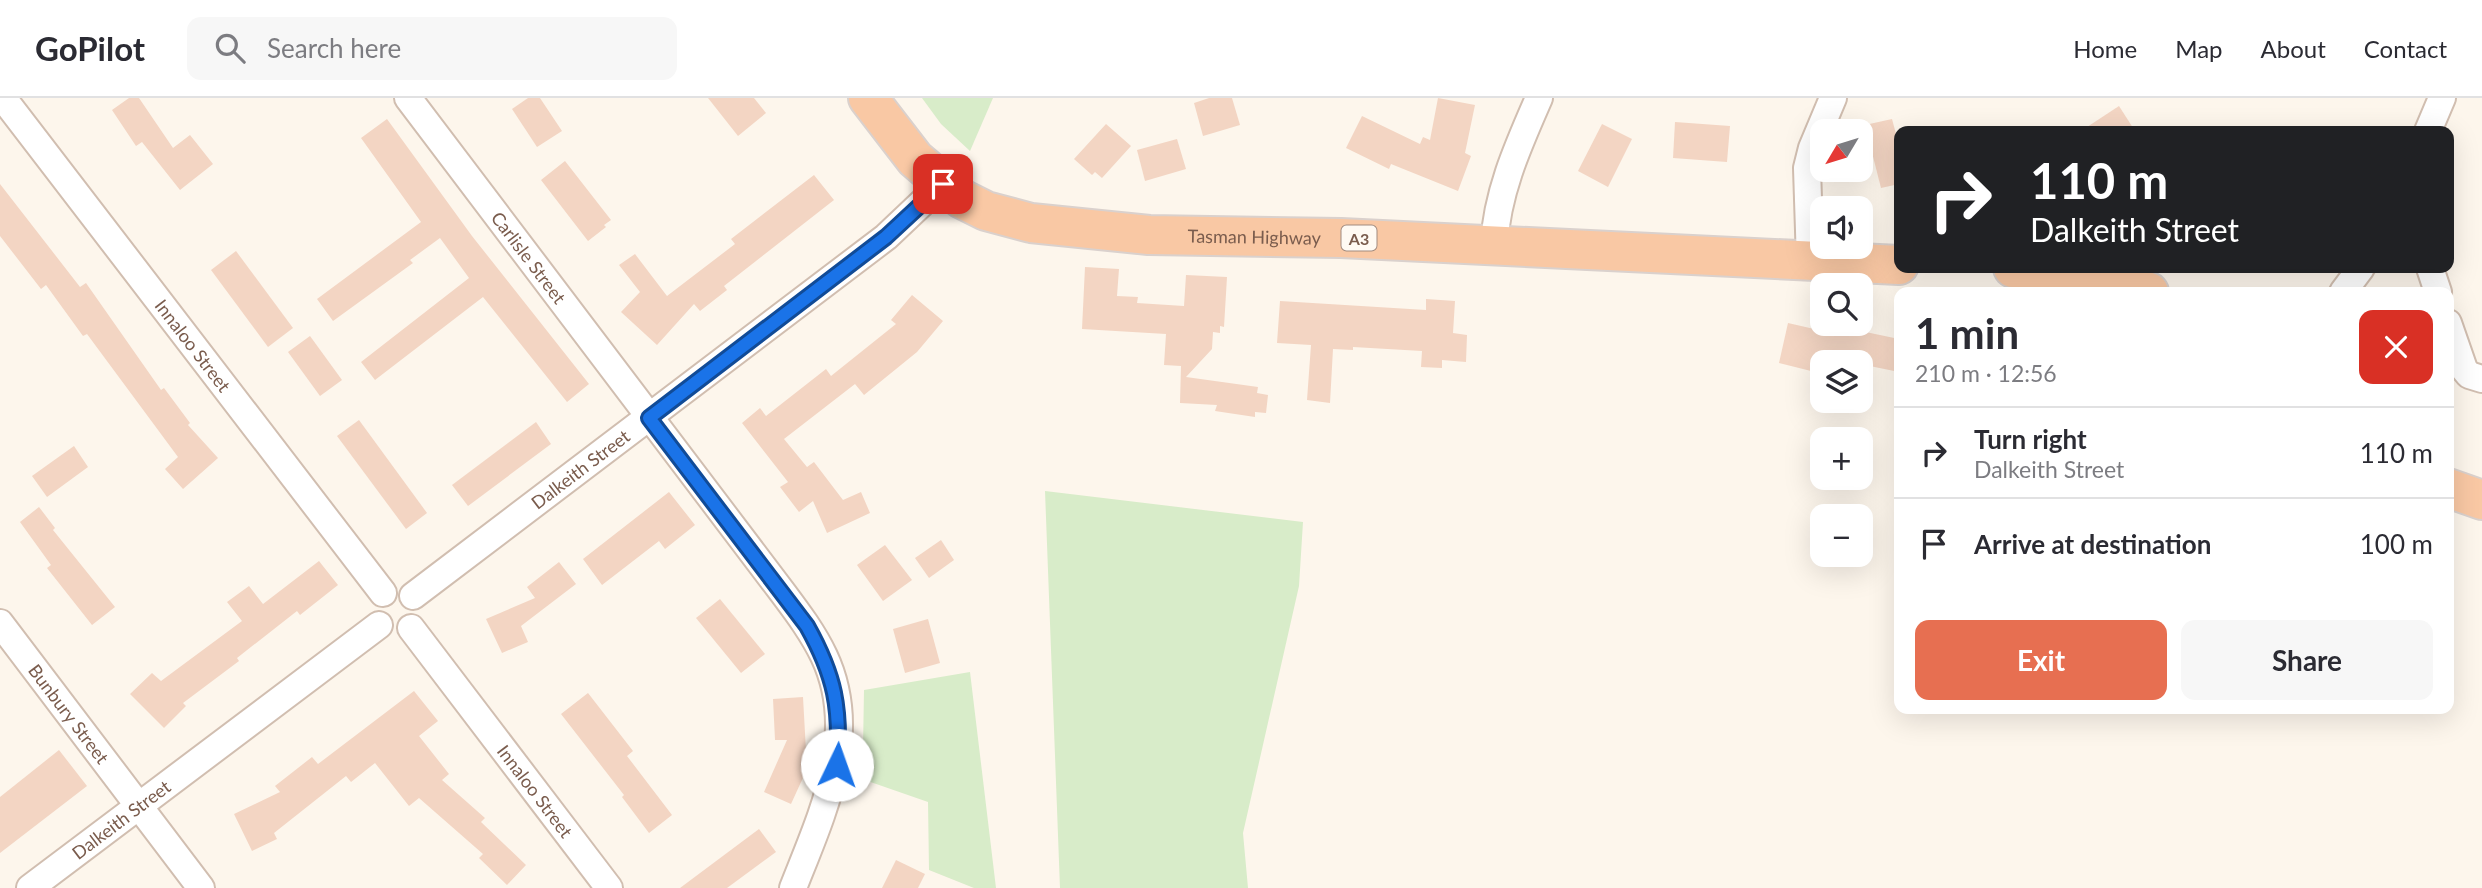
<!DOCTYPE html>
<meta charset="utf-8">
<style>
:root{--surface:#fff;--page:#f7f7f7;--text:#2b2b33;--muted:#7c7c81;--line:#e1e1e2;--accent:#e76f51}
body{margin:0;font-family:Lato,sans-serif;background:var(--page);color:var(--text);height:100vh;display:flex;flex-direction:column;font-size:26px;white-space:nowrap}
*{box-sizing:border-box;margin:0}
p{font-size:23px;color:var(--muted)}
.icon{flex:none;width:38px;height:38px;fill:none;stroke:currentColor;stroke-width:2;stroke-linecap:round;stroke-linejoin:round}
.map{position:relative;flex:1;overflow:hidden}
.side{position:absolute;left:1894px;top:189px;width:560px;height:427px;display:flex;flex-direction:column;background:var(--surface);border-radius:14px;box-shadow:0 7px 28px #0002}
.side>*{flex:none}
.hud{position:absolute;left:1894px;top:28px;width:560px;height:147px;border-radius:14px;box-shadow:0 7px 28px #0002;background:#202124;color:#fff;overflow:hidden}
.needle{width:46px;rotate:232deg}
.fabs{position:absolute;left:1810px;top:21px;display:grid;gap:14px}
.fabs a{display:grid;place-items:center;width:63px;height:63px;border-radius:14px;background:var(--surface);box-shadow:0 7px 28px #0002;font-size:35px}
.pin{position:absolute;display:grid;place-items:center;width:60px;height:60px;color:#fff;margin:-30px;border-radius:14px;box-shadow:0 4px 10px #0006}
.me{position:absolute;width:77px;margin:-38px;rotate:3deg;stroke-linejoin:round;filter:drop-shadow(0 0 5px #0008)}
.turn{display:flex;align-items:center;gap:24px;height:147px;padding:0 21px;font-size:32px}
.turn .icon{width:91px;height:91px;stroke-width:2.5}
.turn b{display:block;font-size:49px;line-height:60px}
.round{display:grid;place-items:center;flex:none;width:74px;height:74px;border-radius:14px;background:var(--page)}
.head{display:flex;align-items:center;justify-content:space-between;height:119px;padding:0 21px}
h1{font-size:42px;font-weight:700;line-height:52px}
.action{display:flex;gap:14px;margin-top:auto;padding:14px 21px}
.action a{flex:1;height:80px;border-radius:14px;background:var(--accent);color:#fff;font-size:28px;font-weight:700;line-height:80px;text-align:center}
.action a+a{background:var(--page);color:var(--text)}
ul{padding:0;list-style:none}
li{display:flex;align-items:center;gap:21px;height:91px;padding:0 21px;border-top:2px solid var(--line)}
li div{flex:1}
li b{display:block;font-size:26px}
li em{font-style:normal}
header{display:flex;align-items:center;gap:42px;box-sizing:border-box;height:98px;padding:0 35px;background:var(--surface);border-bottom:2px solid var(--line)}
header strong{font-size:33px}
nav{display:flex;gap:38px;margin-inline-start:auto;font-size:24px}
.search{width:490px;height:63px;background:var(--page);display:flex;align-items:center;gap:18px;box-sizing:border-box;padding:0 24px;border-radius:14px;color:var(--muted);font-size:26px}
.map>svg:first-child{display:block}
.green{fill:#d8ecc9}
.building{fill:#f3d5c3}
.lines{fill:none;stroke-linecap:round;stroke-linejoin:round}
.minor-casing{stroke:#d1beb0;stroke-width:30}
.trunk-casing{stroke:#dad1cd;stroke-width:42}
.minor{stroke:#fff;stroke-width:26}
.trunk{stroke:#f9c8a4;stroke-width:38}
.route-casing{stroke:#114b97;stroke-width:18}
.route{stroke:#1a73e8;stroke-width:12}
.labels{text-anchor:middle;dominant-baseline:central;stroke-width:6;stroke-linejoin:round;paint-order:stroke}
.shield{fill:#fffaf3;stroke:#a28b7f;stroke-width:2}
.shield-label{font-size:16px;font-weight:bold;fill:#7a5c4d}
.street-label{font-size:18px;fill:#7a5c4d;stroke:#fffaf3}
</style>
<header>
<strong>GoPilot</strong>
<div class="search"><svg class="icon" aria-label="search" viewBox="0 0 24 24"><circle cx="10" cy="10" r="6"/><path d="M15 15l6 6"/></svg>Search here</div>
<nav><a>Home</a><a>Map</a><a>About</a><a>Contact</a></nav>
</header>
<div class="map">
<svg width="2482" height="790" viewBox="0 0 2482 790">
<rect width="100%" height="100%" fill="#fdf6ec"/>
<g class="green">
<polygon points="922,0 993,0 970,53 941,26"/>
<polygon points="1045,393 1303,424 1299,488 1243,735 1248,790 1060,790"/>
<polygon points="970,574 996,790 974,790 929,772 928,704 859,680 863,650 864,592"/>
</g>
<g class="building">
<polygon points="129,0 139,0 173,50 190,37 213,66 180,92 142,44 136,48 112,12"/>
<polygon points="528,0 540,0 562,33 537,49 512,11"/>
<polygon points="708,0 754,0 766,15 738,38"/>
<polygon points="1209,0 1232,0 1240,27 1203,38 1194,5"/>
<polygon points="1438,0 1475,7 1465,55 1471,58 1458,93 1391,66 1389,71 1346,50 1362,18 1420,46 1423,39 1430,42"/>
<polygon points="2119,8 2135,33 2081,33"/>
<polygon points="387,21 472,138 589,286 567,304 483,199 375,282 361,264 469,180 440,140 410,162 413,165 333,223 317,201 421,124 361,40"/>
<polygon points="1892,21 1899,47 1899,86 1881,90 1865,27"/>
<polygon points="1675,24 1730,28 1727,64 1673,60"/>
<polygon points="1106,26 1131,48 1102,80 1095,74 1092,77 1074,61"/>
<polygon points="1602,26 1632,41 1608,89 1578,73"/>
<polygon points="1177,41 1186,71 1145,83 1137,52"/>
<polygon points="565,63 611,122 604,127 606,129 588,143 541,82"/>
<polygon points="814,77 834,102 724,188 727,192 700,213 694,206 657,247 621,214 640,194 619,167 635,156 667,198 735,146 731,141"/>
<polygon points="0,86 80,189 86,185 161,292 164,290 190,325 188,327 218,360 183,391 165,371 178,359 87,236 83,238 46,187 41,191 0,138"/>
<polygon points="236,153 293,230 268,249 211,172"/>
<polygon points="1085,169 1119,171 1117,198 1138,199 1137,205 1184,208 1186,177 1227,179 1224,229 1220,228 1220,235 1213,234 1212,251 1186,279 1258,289 1257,295 1268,297 1266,315 1255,314 1255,319 1215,313 1217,307 1180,305 1181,268 1164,267 1166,236 1082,231"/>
<polygon points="912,197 943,223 917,254 864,297 855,286 784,341 807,369 814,364 843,402 861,394 870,415 827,435 813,403 799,414 780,389 788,384 742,325 760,310 766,318 826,271 831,278 896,226 891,222"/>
<polygon points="1426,201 1455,203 1453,235 1467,237 1466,264 1442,262 1442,270 1421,269 1422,253 1353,249 1353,252 1333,251 1330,305 1307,302 1311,247 1277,245 1280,203 1426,212"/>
<polygon points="1788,225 1836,236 1837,228 1899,241 1899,274 1860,266 1860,264 1815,257 1811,273 1779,265"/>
<polygon points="310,238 342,282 320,298 288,254"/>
<polygon points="359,322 427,415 406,431 337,338"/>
<polygon points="536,324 551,346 468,408 452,387"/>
<polygon points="74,348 88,369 47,399 32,378"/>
<polygon points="669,394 695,427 665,451 659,443 602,487 583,461"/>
<polygon points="39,409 55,430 53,432 115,509 92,527 47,470 51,467 20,424"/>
<polygon points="941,442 954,462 929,480 915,460"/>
<polygon points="885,447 912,482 883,503 857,467"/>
<polygon points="319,463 338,487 300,517 297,513 237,560 239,563 183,605 186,608 164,630 130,596 152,575 161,583 242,523 227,504 249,488 263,506"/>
<polygon points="559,464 576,486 521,528 528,544 502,555 486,521 535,500 527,489"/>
<polygon points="720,501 765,556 741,575 696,520"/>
<polygon points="928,521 940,565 905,575 893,531"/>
<polygon points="414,593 438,623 419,638 449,676 442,682 485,720 481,724 526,767 507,787 479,760 483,756 419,700 409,708 375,665 351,684 346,678 274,735 277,741 252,753 234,716 280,694 275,688 312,659 318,666"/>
<polygon points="588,595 633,653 627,658 672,717 649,735 622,699 624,697 561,616"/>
<polygon points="803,599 807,671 791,706 764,694 787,642 775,642 773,601"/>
<polygon points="59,652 87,688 0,755 0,699"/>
<polygon points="759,731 776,754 727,790 680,790"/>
<polygon points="896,762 925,776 918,790 882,790"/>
</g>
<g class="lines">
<defs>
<g id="minor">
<path id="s1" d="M 3,0 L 383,495"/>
<path id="s2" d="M 408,0 L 783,495 C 798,515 813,535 824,558 C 861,636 822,716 793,790"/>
<polyline points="2428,33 2442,0"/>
<path d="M 1494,147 C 1497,94 1518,48 1539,0"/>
<polyline points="1810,164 1807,70 1812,50 1833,0"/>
<polyline points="2430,170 2438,194"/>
<polyline points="2343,194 2361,170"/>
<polyline points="2448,225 2464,271 2469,277 2482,281"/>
<path id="s3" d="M 413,498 L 886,139 L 942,86"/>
<path id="s4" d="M 0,525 L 201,790"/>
<path id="s5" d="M 411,530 L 609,790"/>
<path id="s6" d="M 30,790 L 379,527"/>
</g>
<g id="trunk">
<path id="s7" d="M 868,0 L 915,61 L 962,101 L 986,113 L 1031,125 L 1149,137 L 1341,140 L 1899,167"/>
<path d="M 2013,170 C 2059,171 2107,175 2149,194"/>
<polyline points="2448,390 2482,402"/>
</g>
</defs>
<use href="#minor" class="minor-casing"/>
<use href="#trunk" class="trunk-casing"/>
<use href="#minor" class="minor"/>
<use href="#trunk" class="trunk"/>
</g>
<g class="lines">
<defs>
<path id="route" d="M 837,667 C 841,610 835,578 807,528 L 649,320 L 886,139 L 943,86"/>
</defs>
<use href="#route" class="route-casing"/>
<use href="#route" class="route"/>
</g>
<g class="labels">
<rect class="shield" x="1341.5" y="127.5" width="35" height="25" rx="5"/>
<g class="shield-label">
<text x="1359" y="140">A3</text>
</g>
<g class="street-label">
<text stroke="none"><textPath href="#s7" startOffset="436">Tasman Highway</textPath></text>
<text stroke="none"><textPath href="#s2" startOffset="200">Carlisle Street</textPath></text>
<text stroke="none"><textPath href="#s1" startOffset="312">Innaloo Street</textPath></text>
<text stroke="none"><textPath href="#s3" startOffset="210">Dalkeith Street</textPath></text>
<text stroke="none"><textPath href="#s4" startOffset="114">Bunbury Street</textPath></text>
<text stroke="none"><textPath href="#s5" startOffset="205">Innaloo Street</textPath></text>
<text stroke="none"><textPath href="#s6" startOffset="114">Dalkeith Street</textPath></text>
</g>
</g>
</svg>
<div class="fabs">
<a><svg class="needle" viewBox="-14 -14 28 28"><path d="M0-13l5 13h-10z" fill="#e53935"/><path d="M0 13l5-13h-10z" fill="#7c7c81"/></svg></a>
<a><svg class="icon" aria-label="sound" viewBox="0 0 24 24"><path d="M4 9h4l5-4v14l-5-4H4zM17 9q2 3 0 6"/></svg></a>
<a><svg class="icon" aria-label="search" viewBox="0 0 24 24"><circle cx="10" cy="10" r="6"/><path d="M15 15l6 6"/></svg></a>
<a><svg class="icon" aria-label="layers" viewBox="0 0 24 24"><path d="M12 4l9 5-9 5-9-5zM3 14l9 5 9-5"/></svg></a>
<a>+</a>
<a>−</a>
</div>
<div class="pin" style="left:943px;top:86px;background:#d93025"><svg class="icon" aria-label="arrive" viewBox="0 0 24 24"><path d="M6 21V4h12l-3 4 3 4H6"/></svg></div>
<svg class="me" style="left:837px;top:667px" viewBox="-20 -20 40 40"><circle r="19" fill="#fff"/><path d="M0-13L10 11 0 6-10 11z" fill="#1a73e8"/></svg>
<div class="hud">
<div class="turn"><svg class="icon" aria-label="right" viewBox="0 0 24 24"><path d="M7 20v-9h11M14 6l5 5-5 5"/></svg><div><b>110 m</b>Dalkeith Street</div></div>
</div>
<section class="side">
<div class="head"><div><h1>1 min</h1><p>210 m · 12:56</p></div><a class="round" style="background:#d93025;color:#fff"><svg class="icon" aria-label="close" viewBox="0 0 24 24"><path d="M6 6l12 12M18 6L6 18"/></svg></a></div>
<ul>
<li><svg class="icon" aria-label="right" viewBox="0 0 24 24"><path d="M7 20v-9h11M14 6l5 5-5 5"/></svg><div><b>Turn right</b><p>Dalkeith Street</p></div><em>110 m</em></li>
<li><svg class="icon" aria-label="arrive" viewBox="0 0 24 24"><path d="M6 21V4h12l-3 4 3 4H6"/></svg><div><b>Arrive at destination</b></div><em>100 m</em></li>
</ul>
<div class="action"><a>Exit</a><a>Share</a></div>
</section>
</div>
